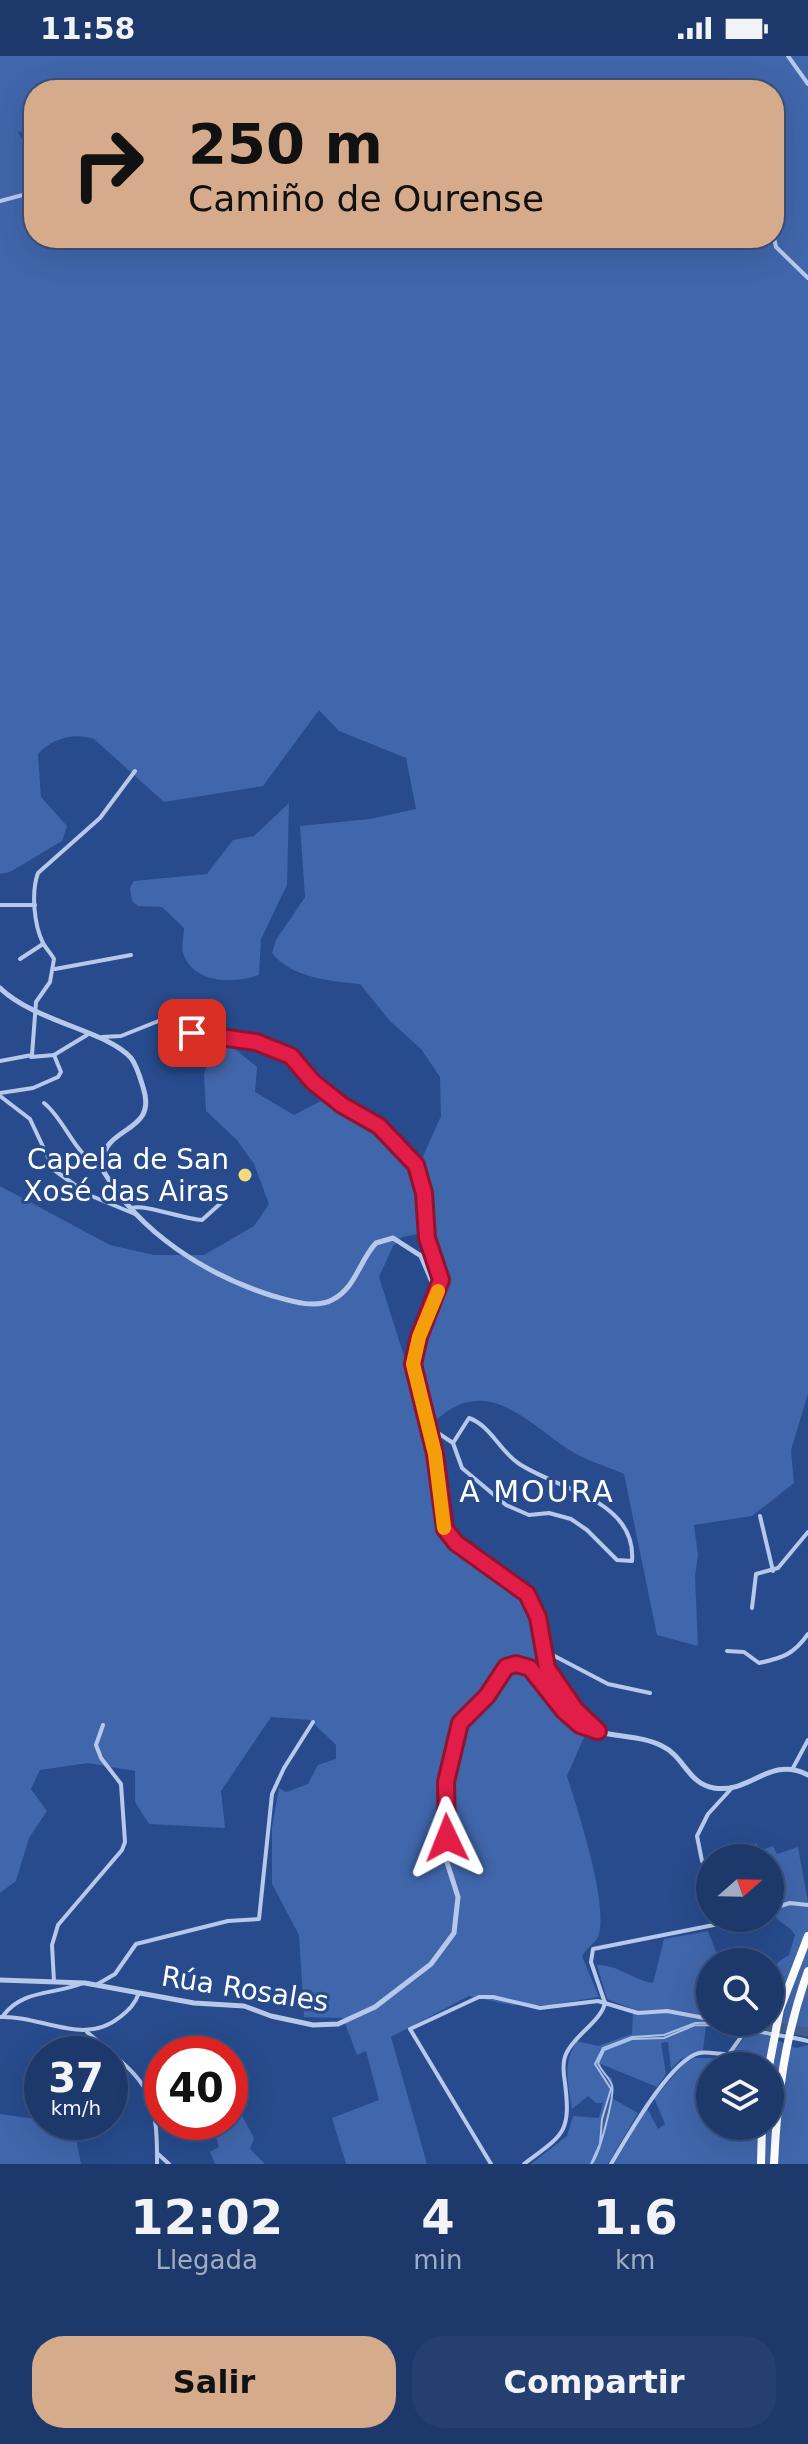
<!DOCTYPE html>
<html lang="es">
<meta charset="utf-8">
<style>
:root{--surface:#1d386a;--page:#253f70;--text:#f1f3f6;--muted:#a0acc1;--line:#3b527e;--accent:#d6ab8b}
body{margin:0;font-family:"DejaVu Sans",sans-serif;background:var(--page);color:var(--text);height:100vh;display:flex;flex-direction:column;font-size:30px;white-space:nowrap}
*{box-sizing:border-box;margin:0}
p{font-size:26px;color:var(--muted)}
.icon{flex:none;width:44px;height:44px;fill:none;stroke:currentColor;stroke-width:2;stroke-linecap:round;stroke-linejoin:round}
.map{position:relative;height:2108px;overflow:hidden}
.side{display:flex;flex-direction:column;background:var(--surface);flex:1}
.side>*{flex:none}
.top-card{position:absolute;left:24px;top:24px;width:760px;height:168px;border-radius:32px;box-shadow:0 8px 32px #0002,0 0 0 2px var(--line);background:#d6ab8b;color:#111;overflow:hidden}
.needle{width:52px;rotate:70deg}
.buttons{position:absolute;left:696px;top:1788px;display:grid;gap:16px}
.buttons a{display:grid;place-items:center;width:88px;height:88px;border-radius:50%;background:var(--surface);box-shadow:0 8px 32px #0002,0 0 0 2px var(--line);font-size:40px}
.speed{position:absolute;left:24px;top:1980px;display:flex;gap:16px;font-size:40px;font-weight:700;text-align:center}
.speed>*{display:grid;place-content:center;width:104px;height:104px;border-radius:50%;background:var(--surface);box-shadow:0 8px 32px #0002,0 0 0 2px var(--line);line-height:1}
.speed small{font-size:20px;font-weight:400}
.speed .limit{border:12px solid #d22;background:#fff;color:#111}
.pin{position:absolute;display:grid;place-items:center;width:68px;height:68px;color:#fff;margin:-34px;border-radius:16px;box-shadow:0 4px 12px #0006}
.me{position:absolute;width:88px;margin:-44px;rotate:358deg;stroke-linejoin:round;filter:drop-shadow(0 0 6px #0008)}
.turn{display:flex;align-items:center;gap:28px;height:168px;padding:0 32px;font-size:36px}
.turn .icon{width:104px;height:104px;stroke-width:2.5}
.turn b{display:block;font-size:56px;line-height:68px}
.eta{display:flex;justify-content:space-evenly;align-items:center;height:136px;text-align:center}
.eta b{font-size:48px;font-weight:700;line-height:56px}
.primary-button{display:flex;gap:16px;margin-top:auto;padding:16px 32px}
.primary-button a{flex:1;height:92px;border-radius:32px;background:var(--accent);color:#111;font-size:32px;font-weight:700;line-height:92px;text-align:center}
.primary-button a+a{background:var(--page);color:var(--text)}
.status{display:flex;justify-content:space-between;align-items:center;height:56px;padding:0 40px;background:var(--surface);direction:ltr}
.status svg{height:22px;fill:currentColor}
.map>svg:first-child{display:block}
.green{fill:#4066ab;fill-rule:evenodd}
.water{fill:#445d8d;stroke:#abc3eb;stroke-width:2}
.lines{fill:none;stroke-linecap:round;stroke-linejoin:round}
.river{stroke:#445d8d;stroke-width:9}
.minor{stroke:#b7c9ea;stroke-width:4}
.tertiary{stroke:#b7c9ea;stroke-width:5}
.motorway{stroke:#fff;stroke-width:8}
.motorway-bridge{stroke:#fff;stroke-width:8}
.route-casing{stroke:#92132f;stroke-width:20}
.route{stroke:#e11d48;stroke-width:14}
.slow{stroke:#f59e0b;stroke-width:14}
.poi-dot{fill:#f3db7c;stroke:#274b8d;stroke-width:3}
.labels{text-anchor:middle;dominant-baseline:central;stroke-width:6;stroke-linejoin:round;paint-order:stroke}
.poi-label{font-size:28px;fill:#fff;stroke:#274b8d;text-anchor:end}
.street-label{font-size:28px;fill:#fff;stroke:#274b8d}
.neighbourhood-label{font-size:30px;letter-spacing:2px;fill:#fff;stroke:#274b8d}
</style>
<div class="status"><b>11:58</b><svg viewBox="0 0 49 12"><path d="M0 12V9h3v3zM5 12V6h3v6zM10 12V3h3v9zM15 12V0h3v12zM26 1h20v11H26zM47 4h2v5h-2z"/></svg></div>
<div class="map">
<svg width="808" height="2108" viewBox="0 0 808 2108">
<rect width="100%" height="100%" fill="#274b8d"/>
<g class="green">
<path d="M 0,0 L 808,0 L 808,1338 L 791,1394 L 794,1427 L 752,1460 L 694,1469 L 698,1499 L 695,1520 L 698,1590 L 657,1579 L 624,1418 C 606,1410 584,1404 568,1393 C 523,1363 485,1317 433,1367 L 421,1329 L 420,1301 L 444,1239 L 446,1221 L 430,1174 L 430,1130 L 420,1107 L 441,1060 L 440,1021 L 421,993 L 390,965 L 360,928 C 330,925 292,922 272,897 L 276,884 L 305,841 L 300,770 L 370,763 L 416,753 L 406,702 L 339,675 L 319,654 L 263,730 L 164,746 L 94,683 C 73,676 52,683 38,698 L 41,741 L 67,770 L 62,785 L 10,816 L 0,818 ZM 34,34 L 774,34 L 774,182 L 34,182 L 34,107 L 18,75 L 34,83 Z"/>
<path d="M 289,747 L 287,829 L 261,883 L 259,919 C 235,928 193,928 183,897 C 181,890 184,880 184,872 L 162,851 L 138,850 L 132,845 L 130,832 L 134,825 L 207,818 L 233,784 L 254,780 Z"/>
<path d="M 230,989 L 257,1011 L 255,1036 L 294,1059 L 323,1044 C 359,1063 402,1084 417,1126 C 422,1141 421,1161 423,1177 L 402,1181 L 393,1190 L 379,1221 L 428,1376 L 440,1470 L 449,1486 L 509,1525 L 525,1541 L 534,1563 L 554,1654 L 585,1679 L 567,1720 C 577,1752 610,1851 598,1881 C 595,1887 586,1893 582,1900 L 599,1941 L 550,1949 L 511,1949 L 469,1940 L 391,1981 L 427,2108 L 346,2108 L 332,2062 L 379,2044 L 366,1995 L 357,1999 L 343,1962 L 304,1961 L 299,1879 L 272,1828 L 272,1771 L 279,1732 L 286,1736 L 308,1728 L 318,1709 L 336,1703 L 336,1689 L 310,1664 L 271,1661 L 221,1735 L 225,1772 L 149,1768 L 135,1746 L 135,1715 L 88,1707 L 40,1714 L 31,1733 L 47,1755 L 29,1782 L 16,1825 L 0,1837 L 0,1130 L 110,1189 L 154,1199 L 204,1199 L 254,1170 L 269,1148 L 254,1108 L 237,1084 L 206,1055 L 204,1019 L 212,991 Z"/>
<path d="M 756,1787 L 762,1794 L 773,1790 L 777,1798 L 798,1791 L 808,1846 L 808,1980 L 749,1972 L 737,1966 L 770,1966 C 770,1958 773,1955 773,1948 C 773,1927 762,1913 789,1899 L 795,1879 C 789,1869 782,1869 776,1861 C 765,1848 770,1819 770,1802 L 742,1802 Z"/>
<path d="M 708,1875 L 720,1906 L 710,1906 L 710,1961 L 707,1962 L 703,1995 L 681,2003 L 671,2013 L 668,1986 L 661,1987 L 666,2018 L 657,2031 L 601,2008 L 601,2016 L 612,2022 L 613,2043 L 638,2057 L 608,2108 L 531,2108 L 567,2080 L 573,2060 L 599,2062 L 603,2047 L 596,2047 L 588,2040 L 572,2053 C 568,2027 562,2008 577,1985 L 598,1990 L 632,1978 L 633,1953 L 607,1943 L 597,1909 C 617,1908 633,1924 653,1927 L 664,1883 Z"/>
<path d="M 758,1976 L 796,1992 L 808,1989 L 808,2108 L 614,2108 L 647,2052 L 658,2073 L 665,2068 L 654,2042 L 685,2007 L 694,2002 L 729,2002 L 748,1977 ZM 710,2010 L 770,2010 L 770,2070 L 710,2070 Z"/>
<polygon points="230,2037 254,2082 250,2093 265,2108 215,2108 210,2096 219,2091 212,2066 230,2066"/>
<polygon points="0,2058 58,2066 76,2083 81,2108 0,2108"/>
</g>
<path class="water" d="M 767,1966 L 766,1970 L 695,1969 L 664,1982 L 632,1983 L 604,1994 L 598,2007 C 601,2015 609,2021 612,2029 C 615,2038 599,2102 591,2108 L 600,2088 L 602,2063 L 611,2033 L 595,2008 L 603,1992 L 632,1981 L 664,1979 L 695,1967 Z"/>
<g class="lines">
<polyline class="river" points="756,1968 808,1976"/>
<g class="minor">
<polyline points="788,0 808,28"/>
<polyline points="0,145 34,136"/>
<polyline points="774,166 774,181"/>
<polyline points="774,182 776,191 808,222"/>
<polyline points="0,849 35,849"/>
<polyline points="20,903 43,888"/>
<polyline points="55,913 131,899"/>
<polyline points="102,981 121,980 161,964 209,981 256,986 298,1005 313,1026 333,1043 379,1070 416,1109 424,1137 427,1182 441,1224 435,1241"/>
<polyline points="31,1001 54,999 87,979"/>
<path d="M 0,1005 L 32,999 L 36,946 L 50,926 L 54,903 C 51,897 46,893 43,887 C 34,869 31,836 38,817 L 100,762 L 135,715"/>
<polyline points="0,1037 33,1032 58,1021 61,1016 54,999"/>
<polyline points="0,1040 30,1063 54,1114 89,1139 135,1158"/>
<path d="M 44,1047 C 66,1064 77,1106 102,1108"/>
<path d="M 132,1152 C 145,1148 183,1163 202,1164 L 221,1147"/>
<path d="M 429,1371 L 453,1387 L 462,1412 L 506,1449 L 529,1459 L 549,1457 L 571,1463 L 587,1474 L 617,1504 L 632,1505 C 637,1443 555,1433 518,1407 C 499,1394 491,1370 469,1362 L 453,1387"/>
<polyline points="760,1460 773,1515"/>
<polyline points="752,1552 756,1518 778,1512 808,1476"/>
<polyline points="543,1594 608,1628 650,1637"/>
<path d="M 727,1595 L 744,1596 L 759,1607 C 783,1602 794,1598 808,1578"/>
<polyline points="793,1712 808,1684"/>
<polyline points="710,1815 702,1805 697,1780 708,1758 731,1733"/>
<polyline points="770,1853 790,1847 808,1849"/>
<polyline points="54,1926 52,1889 58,1869 122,1794 125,1786 121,1728 101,1702 96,1689 103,1669"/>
<polyline points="96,1929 115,1918 136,1888 228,1865 259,1863 272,1738 284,1712 313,1666"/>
<path d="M 3,1960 C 22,1933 55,1939 83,1927"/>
<path d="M 0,1961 C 42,1959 83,1991 120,1961 C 129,1954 135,1948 139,1937"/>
<path d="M 731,1966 C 750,1977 785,1979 808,1985"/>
<path d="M 87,1976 C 144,2025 158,2029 157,2108"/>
<polyline points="149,2035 162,2037"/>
<polyline points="157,2097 169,2108"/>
<polyline points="491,2108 410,1973 479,1941 493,1941 540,1952 598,1945 638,1957 667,1955 710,1963"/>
<path d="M 524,2108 C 564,2078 571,2077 565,2027 C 563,2016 562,2005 567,1996 C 576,1978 601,1965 605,1947 L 591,1906 L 593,1893 L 749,1862"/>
<path d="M 611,2108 C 627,2082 669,2005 699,1997 C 707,1995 720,1999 729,1998 L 746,1974"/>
</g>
<g class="tertiary">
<path d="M 0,932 C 35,966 108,975 131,1002 C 137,1010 140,1021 143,1031 C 160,1082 94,1067 104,1116 C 140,1177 206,1219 273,1240 C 291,1245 314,1253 332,1244 C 356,1232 359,1205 376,1187 L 393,1182 L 421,1200 L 433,1228 L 433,1250 L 419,1281 L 413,1308 L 435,1398 L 445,1473 L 456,1487 L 527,1538 L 538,1561 L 547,1612 L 575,1653 L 598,1675"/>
<path d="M 0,1924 L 85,1927 L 194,1947 L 244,1950 L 271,1960 L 313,1969 L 338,1968 L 375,1951 L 431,1908 L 454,1877 L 458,1841 L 445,1800 L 450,1700 L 465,1658 L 487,1640 L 502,1614 L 511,1608 L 530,1612 C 548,1629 557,1654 579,1668 C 603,1683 637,1677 662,1690 C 684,1700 688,1728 714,1732 C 751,1738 769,1699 808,1719"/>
</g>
<polyline class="motorway" points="761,2108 762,2070"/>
<g class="motorway-bridge">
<polyline points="769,2010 780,1953 808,1880"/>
<path d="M 774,2108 C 777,2040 785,1979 808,1915"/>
</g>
</g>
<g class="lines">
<defs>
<polyline id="route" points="192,977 256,986 291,1000 313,1026 342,1049 379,1070 416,1109 424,1137 427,1182 441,1224 419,1281 413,1308 435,1398 445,1473 456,1487 527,1538 538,1561 547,1612 575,1653 598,1675 580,1669 564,1655 530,1612 516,1608 506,1611 487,1640 460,1667 446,1726 447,1782"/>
</defs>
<use href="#route" class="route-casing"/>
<use href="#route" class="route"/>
<polyline class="slow" points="438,1235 419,1281 413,1308 435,1398 444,1472"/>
</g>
<circle class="poi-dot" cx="245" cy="1119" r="8"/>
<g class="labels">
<g class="poi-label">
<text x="229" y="1103">Capela de San<tspan x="229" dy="32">Xosé das Airas</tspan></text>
</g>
<g class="street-label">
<text transform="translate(245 1933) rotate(9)">Rúa Rosales</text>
</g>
<g class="neighbourhood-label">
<text x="537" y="1435">A MOURA</text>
</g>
</g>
</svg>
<div class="buttons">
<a><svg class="needle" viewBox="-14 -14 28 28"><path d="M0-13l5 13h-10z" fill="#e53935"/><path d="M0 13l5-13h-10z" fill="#a0acc1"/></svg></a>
<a><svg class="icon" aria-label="search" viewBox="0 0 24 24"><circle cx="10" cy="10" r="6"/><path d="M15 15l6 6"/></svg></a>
<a><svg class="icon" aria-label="layers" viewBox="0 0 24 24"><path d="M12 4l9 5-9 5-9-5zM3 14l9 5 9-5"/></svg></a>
</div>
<div class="speed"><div>37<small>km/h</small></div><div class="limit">40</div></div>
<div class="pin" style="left:192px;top:977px;background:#d93025"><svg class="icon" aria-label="arrive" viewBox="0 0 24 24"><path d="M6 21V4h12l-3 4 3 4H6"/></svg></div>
<svg class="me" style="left:447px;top:1782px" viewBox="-20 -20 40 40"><path d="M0-17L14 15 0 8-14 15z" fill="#e11d48" stroke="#fff" stroke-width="4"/></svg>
<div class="top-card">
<div class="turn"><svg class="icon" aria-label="right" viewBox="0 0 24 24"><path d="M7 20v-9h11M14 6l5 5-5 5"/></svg><div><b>250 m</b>Camiño de Ourense</div></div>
</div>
</div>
<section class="side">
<div class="eta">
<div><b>12:02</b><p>Llegada</p></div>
<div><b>4</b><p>min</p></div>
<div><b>1.6</b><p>km</p></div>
</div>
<div class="primary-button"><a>Salir</a><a>Compartir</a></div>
</section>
